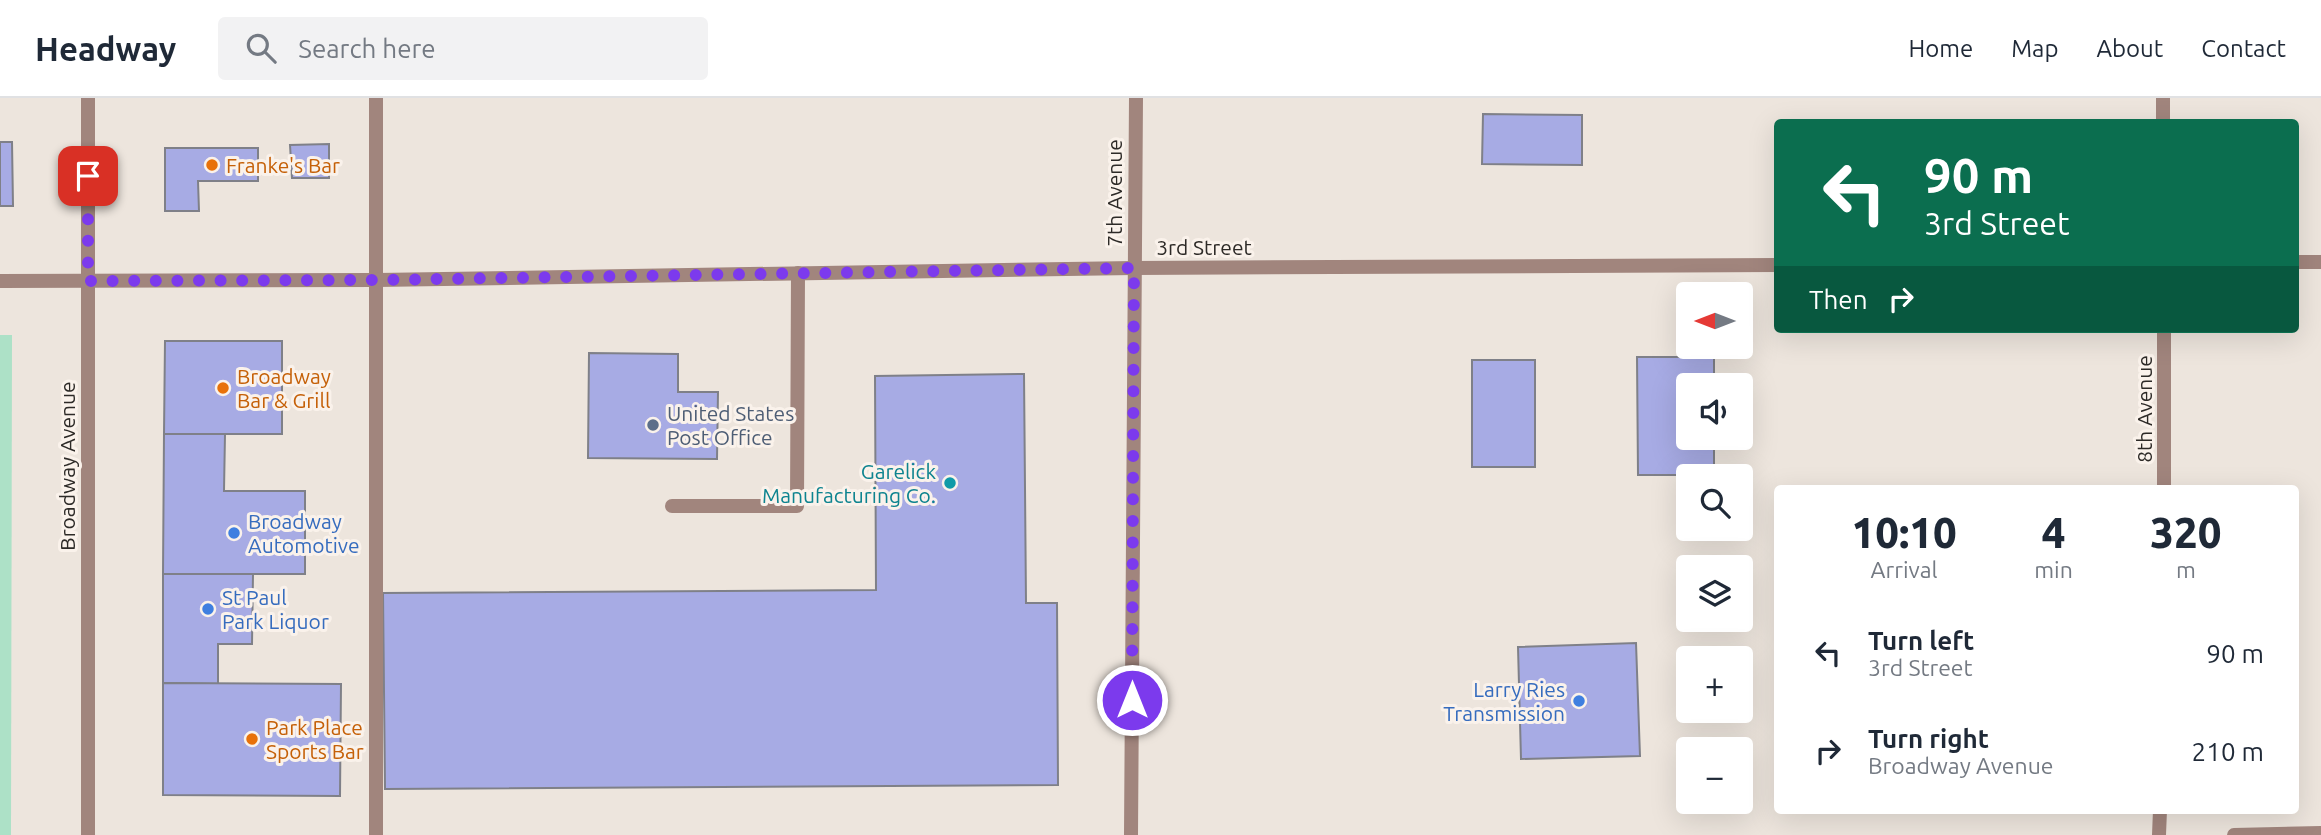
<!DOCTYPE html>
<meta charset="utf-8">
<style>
:root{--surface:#fff;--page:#f2f2f3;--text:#1f2937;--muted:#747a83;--line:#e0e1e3}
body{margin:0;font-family:Ubuntu,sans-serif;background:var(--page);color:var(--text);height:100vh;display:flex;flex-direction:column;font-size:26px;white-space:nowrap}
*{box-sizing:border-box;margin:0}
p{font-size:23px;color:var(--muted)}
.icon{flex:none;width:38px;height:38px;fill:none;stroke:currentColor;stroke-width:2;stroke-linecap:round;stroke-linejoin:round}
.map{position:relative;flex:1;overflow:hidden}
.sheet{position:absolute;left:1774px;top:387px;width:525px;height:329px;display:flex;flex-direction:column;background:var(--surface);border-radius:7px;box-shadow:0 7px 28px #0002}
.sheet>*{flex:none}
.hud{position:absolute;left:1774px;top:21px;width:525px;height:214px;border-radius:7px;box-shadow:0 7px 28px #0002;background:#0b6e4f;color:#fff;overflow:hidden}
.needle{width:46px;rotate:270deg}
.buttons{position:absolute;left:1676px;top:184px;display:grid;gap:14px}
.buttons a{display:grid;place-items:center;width:77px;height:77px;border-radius:7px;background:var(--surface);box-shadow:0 7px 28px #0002;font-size:35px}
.pin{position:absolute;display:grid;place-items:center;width:60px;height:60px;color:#fff;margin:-30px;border-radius:14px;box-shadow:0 4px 10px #0006}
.me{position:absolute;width:77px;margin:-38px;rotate:0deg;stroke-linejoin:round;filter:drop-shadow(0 0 5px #0008)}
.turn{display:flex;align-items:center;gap:24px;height:147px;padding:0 35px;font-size:32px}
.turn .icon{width:91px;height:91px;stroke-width:2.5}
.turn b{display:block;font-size:49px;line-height:60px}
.then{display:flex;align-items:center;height:66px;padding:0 35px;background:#0003;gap:14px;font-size:26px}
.eta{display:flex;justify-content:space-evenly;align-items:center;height:119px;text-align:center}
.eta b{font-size:42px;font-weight:800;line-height:49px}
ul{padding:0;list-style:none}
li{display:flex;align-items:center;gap:21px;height:98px;padding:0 35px}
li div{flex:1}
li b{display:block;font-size:26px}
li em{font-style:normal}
header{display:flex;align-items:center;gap:42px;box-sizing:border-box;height:98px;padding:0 35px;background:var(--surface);border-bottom:2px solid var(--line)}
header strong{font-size:33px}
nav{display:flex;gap:38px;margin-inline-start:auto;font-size:24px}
.search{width:490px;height:63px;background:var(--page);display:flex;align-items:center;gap:18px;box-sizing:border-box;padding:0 24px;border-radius:7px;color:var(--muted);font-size:26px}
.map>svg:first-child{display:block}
.green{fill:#ade1c7}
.building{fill:#a7abe4;stroke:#7f8088;stroke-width:2}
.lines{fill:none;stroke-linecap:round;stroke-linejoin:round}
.service{stroke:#a1857d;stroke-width:14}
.minor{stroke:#a1857d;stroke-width:14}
.tertiary{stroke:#a1857d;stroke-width:14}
.route{stroke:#7c3aed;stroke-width:12;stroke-dasharray:0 21.6}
.food-dot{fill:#e8710a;stroke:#faf2eb;stroke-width:2.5}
.service-dot{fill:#5c6f8a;stroke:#faf2eb;stroke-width:2.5}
.culture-dot{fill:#0f9aa8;stroke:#faf2eb;stroke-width:2.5}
.shop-dot{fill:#3f7fe0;stroke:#faf2eb;stroke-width:2.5}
.labels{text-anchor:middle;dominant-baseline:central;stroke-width:6;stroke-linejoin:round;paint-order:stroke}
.food-label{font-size:21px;fill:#c56008;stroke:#faf2eb;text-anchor:start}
.street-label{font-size:21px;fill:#2d2a27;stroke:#faf2eb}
.service-label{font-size:21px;fill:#4e5e75;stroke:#faf2eb;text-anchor:start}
.culture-label{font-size:21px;fill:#0d838f;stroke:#faf2eb;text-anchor:end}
.shop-label{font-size:21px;fill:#366cbe;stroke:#faf2eb;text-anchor:start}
</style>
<header>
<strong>Headway</strong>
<div class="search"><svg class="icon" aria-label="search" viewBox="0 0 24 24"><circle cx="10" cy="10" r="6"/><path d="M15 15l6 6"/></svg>Search here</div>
<nav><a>Home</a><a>Map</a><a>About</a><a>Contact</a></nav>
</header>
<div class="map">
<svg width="2321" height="737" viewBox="0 0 2321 737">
<rect width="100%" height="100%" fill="#ede5dd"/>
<polygon class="green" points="0,237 12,237 11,737 0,737"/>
<g class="building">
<polygon points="1483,16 1582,17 1582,67 1482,66"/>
<polygon points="0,44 12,44 13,108 0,108"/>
<polygon points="329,46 329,80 292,80 290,47"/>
<polygon points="165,50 258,50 258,83 198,83 199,113 165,113"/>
<polygon points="165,243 282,243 282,336 164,336"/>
<polygon points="589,255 678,256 678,294 718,294 717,361 588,360"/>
<polygon points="1637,259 1714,259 1714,287 1689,287 1689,340 1714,340 1714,377 1638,377"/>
<rect x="1472" y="262" width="63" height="107"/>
<polygon points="1024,276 1026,505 1057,505 1058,687 385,691 383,495 876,492 875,278"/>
<polygon points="164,336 225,336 224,393 305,393 305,476 163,476"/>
<polygon points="163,476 253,476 252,546 218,546 218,586 163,585"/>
<polygon points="1636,545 1640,658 1521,661 1518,549"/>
<polygon points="163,585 341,586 340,698 163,697"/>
</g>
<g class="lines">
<g class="service">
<polyline points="672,408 797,408 798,175"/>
<polyline points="376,737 376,0"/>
</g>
<g class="minor">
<polyline points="2163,0 2163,24"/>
<polyline points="88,183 88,737"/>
<polyline points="2164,231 2164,390"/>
<polyline points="1131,737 1136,0"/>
<polyline points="2159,737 2160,712"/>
<polyline points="2234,737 2321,735"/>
</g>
<g class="tertiary">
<polyline points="88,0 88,183"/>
<polyline points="2296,164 2321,164"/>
<polyline points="0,183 377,182 1134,170 1778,167"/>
</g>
</g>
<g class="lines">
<polyline class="route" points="88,78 88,183 377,182 1134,170 1132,602"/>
</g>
<g class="food-dot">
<circle cx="212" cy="67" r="7"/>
<circle cx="223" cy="290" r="7"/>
<circle cx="252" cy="641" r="7"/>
</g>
<circle class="service-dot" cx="653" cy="327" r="7"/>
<circle class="culture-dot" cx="950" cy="385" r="7"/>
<g class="shop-dot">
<circle cx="234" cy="435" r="7"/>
<circle cx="208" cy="511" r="7"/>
<circle cx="1579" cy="603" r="7"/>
</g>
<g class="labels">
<g class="food-label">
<text x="226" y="67">Franke's Bar</text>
<text x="237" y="278">Broadway<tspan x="237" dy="24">Bar &amp; Grill</tspan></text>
<text x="266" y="629">Park Place<tspan x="266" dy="24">Sports Bar</tspan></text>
</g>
<g class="street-label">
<text transform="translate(1114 95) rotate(-90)">7th Avenue</text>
<text x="1204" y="149">3rd Street</text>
<text transform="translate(2144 311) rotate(-90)">8th Avenue</text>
<text transform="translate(67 368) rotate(-90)">Broadway Avenue</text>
</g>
<g class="service-label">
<text x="667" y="315">United States<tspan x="667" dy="24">Post Office</tspan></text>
</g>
<g class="culture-label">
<text x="936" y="373">Garelick<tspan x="936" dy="24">Manufacturing Co.</tspan></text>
</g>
<g class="shop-label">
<text x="248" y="423">Broadway<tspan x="248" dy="24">Automotive</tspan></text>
<text x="222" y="499">St Paul<tspan x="222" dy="24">Park Liquor</tspan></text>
<text x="1565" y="591" text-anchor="end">Larry Ries<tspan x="1565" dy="24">Transmission</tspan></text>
</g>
</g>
</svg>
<div class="buttons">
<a><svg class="needle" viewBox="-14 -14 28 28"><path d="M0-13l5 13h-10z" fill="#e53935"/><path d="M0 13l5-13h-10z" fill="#747a83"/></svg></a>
<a><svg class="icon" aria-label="sound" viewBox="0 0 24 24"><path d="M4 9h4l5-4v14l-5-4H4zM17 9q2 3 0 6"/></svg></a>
<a><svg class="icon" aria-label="search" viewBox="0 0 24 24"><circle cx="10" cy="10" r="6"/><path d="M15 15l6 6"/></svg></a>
<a><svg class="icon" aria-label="layers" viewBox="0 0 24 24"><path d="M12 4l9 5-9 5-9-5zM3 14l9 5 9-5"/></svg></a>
<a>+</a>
<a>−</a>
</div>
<div class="pin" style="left:88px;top:78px;background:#d93025"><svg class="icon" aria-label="arrive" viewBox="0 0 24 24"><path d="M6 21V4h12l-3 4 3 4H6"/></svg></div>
<svg class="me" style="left:1132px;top:602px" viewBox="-20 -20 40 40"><circle r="17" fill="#7c3aed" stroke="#fff" stroke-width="3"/><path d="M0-11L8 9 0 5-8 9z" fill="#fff"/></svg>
<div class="hud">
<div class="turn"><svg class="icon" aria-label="left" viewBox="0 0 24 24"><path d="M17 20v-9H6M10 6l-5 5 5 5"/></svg><div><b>90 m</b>3rd Street</div></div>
<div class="then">Then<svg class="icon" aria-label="right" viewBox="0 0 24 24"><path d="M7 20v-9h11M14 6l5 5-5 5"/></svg></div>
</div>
<section class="sheet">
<div class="eta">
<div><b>10:10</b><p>Arrival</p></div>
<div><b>4</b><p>min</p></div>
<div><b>320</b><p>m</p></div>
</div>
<ul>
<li><svg class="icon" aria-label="left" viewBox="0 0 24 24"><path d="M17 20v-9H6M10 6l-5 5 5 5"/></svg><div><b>Turn left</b><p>3rd Street</p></div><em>90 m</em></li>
<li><svg class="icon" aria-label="right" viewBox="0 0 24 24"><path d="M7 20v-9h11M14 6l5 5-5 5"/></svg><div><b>Turn right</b><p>Broadway Avenue</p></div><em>210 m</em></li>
</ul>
</section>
</div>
